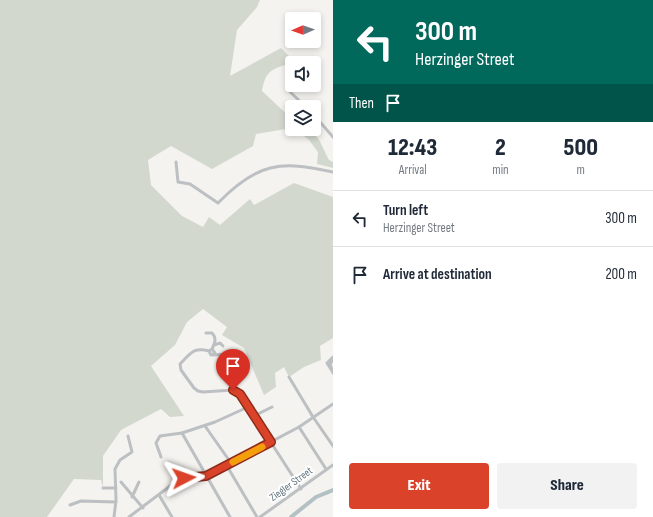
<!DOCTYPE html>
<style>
:root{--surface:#fff;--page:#f2f2f3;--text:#1f2937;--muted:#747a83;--line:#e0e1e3;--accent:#da4329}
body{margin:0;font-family:"Sofia Sans Condensed",sans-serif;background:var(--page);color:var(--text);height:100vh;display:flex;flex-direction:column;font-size:15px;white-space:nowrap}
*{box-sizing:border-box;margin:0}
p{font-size:13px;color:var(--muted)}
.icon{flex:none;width:22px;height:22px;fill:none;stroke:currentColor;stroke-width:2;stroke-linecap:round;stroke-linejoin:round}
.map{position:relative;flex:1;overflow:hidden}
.drawer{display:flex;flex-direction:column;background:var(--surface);width:320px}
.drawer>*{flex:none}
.banner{background:#00695c;color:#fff;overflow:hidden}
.needle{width:26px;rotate:268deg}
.buttons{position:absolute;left:285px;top:12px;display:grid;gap:8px}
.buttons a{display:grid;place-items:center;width:36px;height:36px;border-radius:4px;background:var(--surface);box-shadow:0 2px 6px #0003;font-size:20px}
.pin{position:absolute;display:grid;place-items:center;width:34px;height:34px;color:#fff;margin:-41px -17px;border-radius:50% 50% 50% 0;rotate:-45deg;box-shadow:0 0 4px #0007}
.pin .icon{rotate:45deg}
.me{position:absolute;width:44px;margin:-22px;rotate:86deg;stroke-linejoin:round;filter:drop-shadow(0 0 3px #0008)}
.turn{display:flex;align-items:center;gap:14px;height:84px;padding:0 16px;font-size:18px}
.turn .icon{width:52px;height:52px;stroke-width:2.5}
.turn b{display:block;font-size:28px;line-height:34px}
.then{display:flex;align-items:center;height:38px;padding:0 16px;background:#0003;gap:8px;font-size:15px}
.eta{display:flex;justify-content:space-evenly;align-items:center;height:68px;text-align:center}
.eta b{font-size:24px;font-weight:800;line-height:28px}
.action{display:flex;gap:8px;margin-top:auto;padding:8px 16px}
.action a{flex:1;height:46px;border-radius:4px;background:var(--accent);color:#fff;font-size:16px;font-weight:800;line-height:46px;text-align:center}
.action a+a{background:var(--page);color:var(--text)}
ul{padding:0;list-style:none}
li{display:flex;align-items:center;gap:12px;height:56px;padding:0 16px;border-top:1px solid var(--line)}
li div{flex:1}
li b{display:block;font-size:15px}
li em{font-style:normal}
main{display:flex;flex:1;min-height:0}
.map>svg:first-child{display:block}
.grass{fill:#d3d8cf}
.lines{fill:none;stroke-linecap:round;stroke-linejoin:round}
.river{stroke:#b3c1c4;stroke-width:4}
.minor{stroke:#bcc0c3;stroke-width:3}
.route-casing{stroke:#8e2c1b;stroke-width:10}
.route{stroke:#da4329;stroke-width:7}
.slow{stroke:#f59e0b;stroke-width:7}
.labels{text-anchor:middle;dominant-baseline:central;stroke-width:4;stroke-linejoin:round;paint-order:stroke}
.street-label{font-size:11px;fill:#64757f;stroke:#fff}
</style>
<main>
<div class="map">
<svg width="333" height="517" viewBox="0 0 333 517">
<rect width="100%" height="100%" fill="#f4f3ef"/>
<g class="grass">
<path d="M 0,0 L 260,0 L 257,7 L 237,30 L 230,76 L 281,48 L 295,62 C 275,69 266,67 262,91 L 292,119 L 292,128 L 256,134 L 253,146 L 212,169 L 171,146 L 148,160 L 151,185 L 182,216 L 203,227 L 209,217 L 220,225 L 250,199 L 254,205 L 294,183 L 333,197 L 333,338 L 320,346 L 321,360 L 304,367 L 289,377 L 284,367 L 275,373 L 276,387 L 264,395 L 244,348 L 222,335 L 227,327 L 203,309 L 187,322 L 175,345 L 151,366 L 184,416 L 170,417 L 161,409 L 121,430 L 103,456 L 103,488 L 101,480 L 74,479 L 47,517 L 0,517 Z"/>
<path d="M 295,129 C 319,129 319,141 329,160 L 333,162 L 333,168 L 317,164 L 318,152 L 309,140 Z"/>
</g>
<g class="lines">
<polyline class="river" points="291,517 316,497 333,490"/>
<g class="minor">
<polyline points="287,89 306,107"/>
<polyline points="314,115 333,137"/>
<path d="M 176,162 L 178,182 L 190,184 L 218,203 C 257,163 280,160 333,172"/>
<path d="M 206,333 L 212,333 C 217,338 215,343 212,349"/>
<polyline points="214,345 220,343 223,346"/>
<path d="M 209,351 L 211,355 L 215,353 L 212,349 L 209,351 C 193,347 191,353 180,364 L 181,370 L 194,388 L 198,391 L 203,392 L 233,390 L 239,393 L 301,489"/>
<polyline points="213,355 239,353"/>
<polyline points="333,360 330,364 333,373"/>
<polyline points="332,371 327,363 333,357"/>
<polyline points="289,377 313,417 333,446"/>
<polyline points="254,416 272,407"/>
<polyline points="205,426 231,463"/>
<polyline points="299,427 326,469"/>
<polyline points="182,433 230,517"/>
<polyline points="161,457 156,443 160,436 182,433 215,422 248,407"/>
<polyline points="227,466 257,517"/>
<polyline points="121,482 143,508"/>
<polyline points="103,488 116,488"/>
<polyline points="159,495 172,517"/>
<polyline points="132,497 139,482"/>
<polyline points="70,505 81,501 116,502"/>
<polyline points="114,517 116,500 115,469 120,460 132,452 128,436"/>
<polyline points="129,517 178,480 206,476 299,427 333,404"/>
<polyline points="260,517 333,465"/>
</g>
</g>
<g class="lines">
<defs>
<polyline id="route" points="184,478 206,476 271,442 240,394 233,390"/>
</defs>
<use href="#route" class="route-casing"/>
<use href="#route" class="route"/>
<polyline class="slow" points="233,462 262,447"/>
</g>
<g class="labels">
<g class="street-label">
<text transform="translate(291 484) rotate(-36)">Ziegler Street</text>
</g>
</g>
</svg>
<div class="buttons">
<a><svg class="needle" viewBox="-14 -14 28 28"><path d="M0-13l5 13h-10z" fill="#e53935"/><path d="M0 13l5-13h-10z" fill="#747a83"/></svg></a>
<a><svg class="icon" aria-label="sound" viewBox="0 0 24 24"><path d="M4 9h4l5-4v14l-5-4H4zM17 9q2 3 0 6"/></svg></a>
<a><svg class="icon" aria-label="layers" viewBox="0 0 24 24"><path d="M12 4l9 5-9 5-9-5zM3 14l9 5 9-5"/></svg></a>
</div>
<div class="pin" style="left:233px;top:390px;background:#d93025"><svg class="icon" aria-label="arrive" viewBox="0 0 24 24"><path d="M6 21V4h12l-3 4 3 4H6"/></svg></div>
<svg class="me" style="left:184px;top:478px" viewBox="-20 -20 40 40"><path d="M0-17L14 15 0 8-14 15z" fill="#da4329" stroke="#fff" stroke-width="4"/></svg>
</div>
<section class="drawer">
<div class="banner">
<div class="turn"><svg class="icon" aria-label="left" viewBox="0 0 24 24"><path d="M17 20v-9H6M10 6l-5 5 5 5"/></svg><div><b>300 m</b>Herzinger Street</div></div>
<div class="then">Then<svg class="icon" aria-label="arrive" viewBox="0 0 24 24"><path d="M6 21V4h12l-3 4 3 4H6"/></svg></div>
</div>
<div class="eta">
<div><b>12:43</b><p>Arrival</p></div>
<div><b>2</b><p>min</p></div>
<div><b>500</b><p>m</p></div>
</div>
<ul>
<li><svg class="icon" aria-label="left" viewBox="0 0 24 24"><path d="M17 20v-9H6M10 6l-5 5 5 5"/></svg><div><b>Turn left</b><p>Herzinger Street</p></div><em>300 m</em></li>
<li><svg class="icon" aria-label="arrive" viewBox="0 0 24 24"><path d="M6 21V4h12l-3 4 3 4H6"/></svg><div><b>Arrive at destination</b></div><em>200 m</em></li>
</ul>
<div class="action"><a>Exit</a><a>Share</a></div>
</section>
</main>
